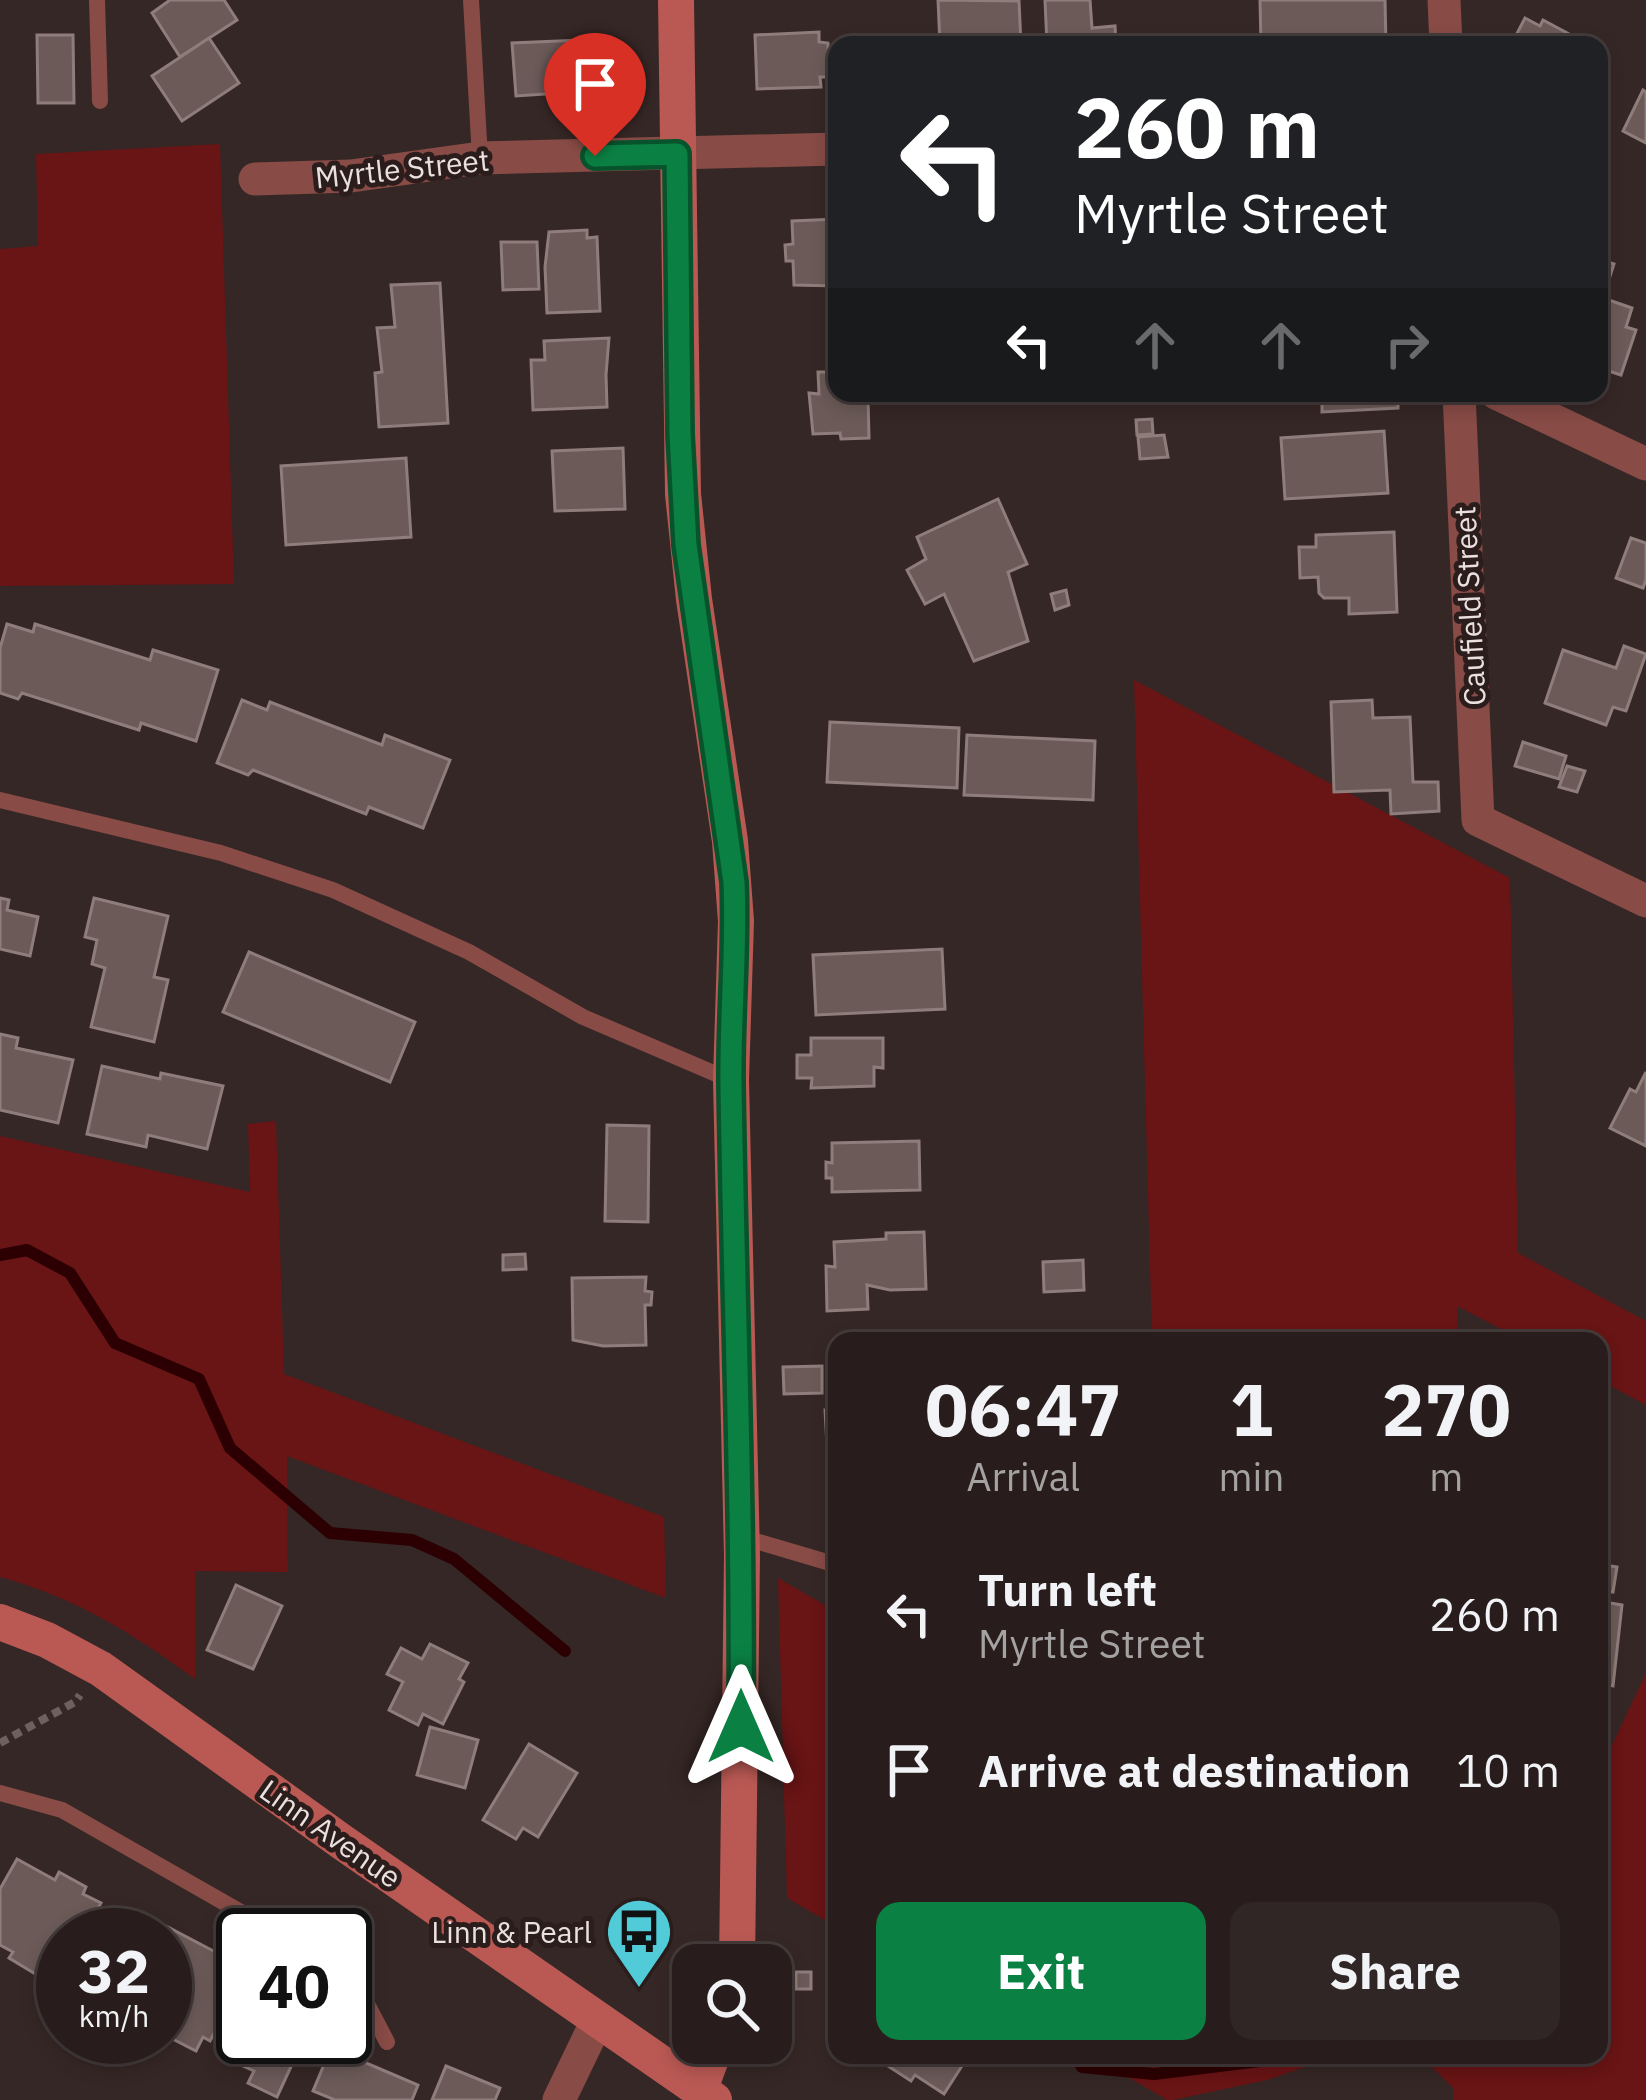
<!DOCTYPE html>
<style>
:root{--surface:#281d1c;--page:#302625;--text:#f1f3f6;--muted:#a5a2a3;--line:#443b3b;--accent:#0b8043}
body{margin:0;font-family:"IBM Plex Sans",sans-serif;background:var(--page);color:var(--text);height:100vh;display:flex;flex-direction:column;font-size:45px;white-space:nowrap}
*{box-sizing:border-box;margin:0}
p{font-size:39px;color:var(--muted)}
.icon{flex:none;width:66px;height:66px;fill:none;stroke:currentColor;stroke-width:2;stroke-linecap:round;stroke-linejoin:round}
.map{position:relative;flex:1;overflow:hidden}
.side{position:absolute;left:828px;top:1332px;width:780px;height:732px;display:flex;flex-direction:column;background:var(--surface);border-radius:24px;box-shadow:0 6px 18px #0003,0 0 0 3px var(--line)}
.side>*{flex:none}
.guide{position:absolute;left:828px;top:36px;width:780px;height:366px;border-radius:24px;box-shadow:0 6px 18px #0003,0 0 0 3px var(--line);background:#202124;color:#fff;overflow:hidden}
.buttons{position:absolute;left:672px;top:1944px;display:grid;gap:24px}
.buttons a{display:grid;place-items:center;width:120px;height:120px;border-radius:24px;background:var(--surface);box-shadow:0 6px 18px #0003,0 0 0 3px var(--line);font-size:60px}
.speed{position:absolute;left:36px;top:1908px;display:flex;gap:24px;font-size:60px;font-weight:700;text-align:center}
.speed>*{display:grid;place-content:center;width:156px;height:156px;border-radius:50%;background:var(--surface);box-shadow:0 6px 18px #0003,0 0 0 3px var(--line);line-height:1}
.speed small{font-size:30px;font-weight:400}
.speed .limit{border:6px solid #111;border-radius:18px;background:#fff;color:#111}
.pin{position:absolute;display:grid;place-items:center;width:102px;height:102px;color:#fff;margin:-123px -51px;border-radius:50% 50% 50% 0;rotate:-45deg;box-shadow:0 0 12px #0007}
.pin .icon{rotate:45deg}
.me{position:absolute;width:132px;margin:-66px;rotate:0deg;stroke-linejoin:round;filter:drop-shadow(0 0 9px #0008)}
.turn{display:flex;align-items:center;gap:42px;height:252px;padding:0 48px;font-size:54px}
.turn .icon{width:156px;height:156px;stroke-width:2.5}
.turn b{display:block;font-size:84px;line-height:102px}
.lanes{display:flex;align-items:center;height:114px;padding:0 48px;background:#0003;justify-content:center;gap:60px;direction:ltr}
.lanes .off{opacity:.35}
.eta{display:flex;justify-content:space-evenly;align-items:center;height:204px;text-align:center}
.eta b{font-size:72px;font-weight:700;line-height:84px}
.cta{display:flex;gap:24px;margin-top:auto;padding:24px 48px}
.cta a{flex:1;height:138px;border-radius:24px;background:var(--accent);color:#fff;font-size:48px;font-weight:700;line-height:138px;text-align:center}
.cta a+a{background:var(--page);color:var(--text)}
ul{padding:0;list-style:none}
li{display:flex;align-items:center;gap:36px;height:156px;padding:0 48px}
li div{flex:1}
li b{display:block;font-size:45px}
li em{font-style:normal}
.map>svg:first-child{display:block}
.green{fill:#691415}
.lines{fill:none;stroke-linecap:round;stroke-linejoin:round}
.stream{stroke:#2c0002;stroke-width:12}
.building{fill:#6b5a58;stroke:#8f7d7b;stroke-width:3}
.path{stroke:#6d605e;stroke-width:8;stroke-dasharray:9 6;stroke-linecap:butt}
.lane{stroke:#884b46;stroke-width:16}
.street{stroke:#884b46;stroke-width:33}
.secondary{stroke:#ba5954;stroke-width:36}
.route-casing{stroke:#07532c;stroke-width:30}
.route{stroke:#0b8043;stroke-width:21}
.labels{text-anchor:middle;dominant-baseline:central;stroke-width:10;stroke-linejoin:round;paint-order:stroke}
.street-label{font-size:30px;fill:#eae0de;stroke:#2b1d1c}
.poi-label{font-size:30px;fill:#eae0de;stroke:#2b1d1c;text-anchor:end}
</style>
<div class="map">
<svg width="1646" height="2100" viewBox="0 0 1646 2100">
<rect width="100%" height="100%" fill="#352725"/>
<g class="green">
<polygon points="220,144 234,584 0,586 0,249 38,246 36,154"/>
<polygon points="1134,680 1510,878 1518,1253 1646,1321 1646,1405 1599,1380 1599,1341 1524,1341 1457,1306 1457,1341 1152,1341"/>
<path d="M 276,1121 L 284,1374 L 664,1517 L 666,1598 L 287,1456 L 288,1572 L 195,1571 L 195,1679 C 132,1633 76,1598 0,1577 L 0,1136 L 250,1192 L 248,1124 Z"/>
<polygon points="778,1578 837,1612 837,1927 787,1898"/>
<polygon points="1646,1673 1646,2100 1453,2100 1453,2088 1420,2055 1599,2055 1599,1773"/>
<polygon points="1091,2055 1340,2055 1267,2080 1173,2100 1167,2100"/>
</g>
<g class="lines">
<g class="stream">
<polyline points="0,1255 27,1250 70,1273 115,1343 199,1379 230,1448 330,1533 412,1540 454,1559 565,1651"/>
<polyline points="1075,2055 1082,2067 1154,2074 1260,2061 1266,2055"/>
</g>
</g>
<g class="building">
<polygon points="170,0 224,0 237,20 180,57 152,13"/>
<polygon points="938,0 1019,1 1021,45 940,45"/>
<polygon points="1045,0 1090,0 1092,28 1115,26 1116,45 1047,45"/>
<polygon points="1260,0 1385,0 1386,45 1261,45"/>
<polygon points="1525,18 1540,26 1543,20 1573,36 1568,45 1511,45"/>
<polygon points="819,32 819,42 828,43 829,77 820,77 821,87 757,89 755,35"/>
<polygon points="37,35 73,35 74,103 38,103"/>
<polygon points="209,38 239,83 182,121 152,76"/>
<polygon points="605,39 607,90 516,96 512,43"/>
<polygon points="927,40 928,45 841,45 841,43"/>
<polygon points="1643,90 1646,92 1646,143 1623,131"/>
<polygon points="837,219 837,286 794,285 793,261 786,261 785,245 793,244 792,221"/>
<polygon points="587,230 587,238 597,237 600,311 547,313 545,267 549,232"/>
<polygon points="501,242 537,242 539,289 503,290"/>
<polygon points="1599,259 1614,264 1603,298 1632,308 1626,327 1636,330 1621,375 1599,368"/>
<polygon points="440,283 448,423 379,427 375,373 382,372 377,328 395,327 391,285"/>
<polygon points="609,338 606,375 607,407 533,410 531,360 545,360 544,341"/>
<polygon points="818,372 837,372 837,393 881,393 882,396 868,396 869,438 841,439 840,433 813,434 809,393 819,394"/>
<polygon points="1322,393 1398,393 1398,408 1322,412"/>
<polygon points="1152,419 1153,434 1137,435 1136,420"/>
<polygon points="1384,431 1388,493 1285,499 1281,438"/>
<polygon points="1164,435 1168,457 1140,459 1138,437"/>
<polygon points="623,448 625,509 555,511 552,451"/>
<polygon points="406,458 411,537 286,545 281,466"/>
<polygon points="998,499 1027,564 1008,572 1028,641 974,661 944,594 925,604 907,570 926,559 917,537"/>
<polygon points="1394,532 1397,612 1349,614 1349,598 1324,598 1319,593 1318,577 1300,578 1299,547 1316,547 1316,535"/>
<polygon points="1631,538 1646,543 1646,580 1643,588 1616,578"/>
<polygon points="1066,590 1069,605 1055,610 1051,594"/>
<polygon points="7,624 33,632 35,624 150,660 153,650 218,670 196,741 141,723 139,730 22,693 18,699 0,693 0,648"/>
<polygon points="1624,646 1646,654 1626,711 1613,707 1606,725 1545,703 1563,650 1616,668"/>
<polygon points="242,700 267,710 270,702 382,745 385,735 450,760 423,828 369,807 366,814 253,770 248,775 217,763"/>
<polygon points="1372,700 1373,718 1410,717 1413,782 1438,782 1439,811 1391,814 1390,790 1334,792 1331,702"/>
<polygon points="830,722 959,728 957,788 827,782"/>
<polygon points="967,735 1095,741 1093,800 964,795"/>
<polygon points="1523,742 1566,756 1559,779 1515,766"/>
<polygon points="1567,766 1585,771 1577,792 1559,787"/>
<polygon points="0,898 9,900 7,910 38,917 30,956 0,949"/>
<polygon points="94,898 168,916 154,977 168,980 154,1042 91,1027 105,968 92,964 97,940 85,937"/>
<polygon points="942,949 945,1009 816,1015 813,955"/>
<polygon points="249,952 415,1022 390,1082 223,1012"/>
<polygon points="0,1034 18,1038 16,1048 73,1060 58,1123 0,1110"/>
<polygon points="811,1038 883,1038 883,1068 874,1067 874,1086 811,1088 812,1078 797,1078 797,1055 811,1055"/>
<polygon points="102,1066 160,1079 161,1073 223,1086 207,1149 148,1135 146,1147 87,1134"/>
<polygon points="1646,1072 1646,1146 1610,1128 1630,1089 1636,1092"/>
<polygon points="607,1125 649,1126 648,1222 605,1221"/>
<polygon points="919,1141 920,1190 832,1192 832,1178 826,1178 826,1162 832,1163 832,1143"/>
<polygon points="924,1232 926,1289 890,1290 867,1285 868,1309 827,1311 826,1266 835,1267 834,1242 886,1239 886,1233"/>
<polygon points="525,1254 526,1269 503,1270 503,1255"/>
<polygon points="1083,1260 1084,1290 1044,1292 1043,1262"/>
<polygon points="646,1277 645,1291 652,1292 651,1305 645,1305 646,1345 603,1346 573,1340 572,1278"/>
<polygon points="822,1366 822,1393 784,1394 783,1367"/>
<polygon points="825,1410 837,1410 837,1445 827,1446"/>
<polygon points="1599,1564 1617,1567 1613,1592 1599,1590"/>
<polygon points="236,1585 282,1606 253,1669 207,1650"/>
<polygon points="1599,1601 1622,1605 1613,1686 1599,1683"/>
<polygon points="430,1644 468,1663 459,1679 464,1682 443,1724 423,1714 418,1725 389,1710 403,1682 387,1674 401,1648 422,1659"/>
<polygon points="430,1727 478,1740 465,1788 417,1775"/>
<polygon points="529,1744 577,1773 538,1837 523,1828 516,1839 483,1820"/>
<polygon points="17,1859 55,1880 59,1872 86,1887 83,1894 101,1903 83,1935 63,1935 63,1972 60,1977 42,1967 37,1975 9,1958 13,1952 0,1945 0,1889"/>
<polygon points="166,1926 242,1966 219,2009 225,2012 210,2041 203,2037 196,2051 165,2035 165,1935 162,1935"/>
<rect x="796" y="1972" width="15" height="17"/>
<polygon points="257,2037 331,2037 323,2055 301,2045 277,2097 248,2083 254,2071 243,2066"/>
<polygon points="331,2048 418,2085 412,2100 335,2100 313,2091"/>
<polygon points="871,2055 969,2055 944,2094 915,2075 911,2081"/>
<polygon points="446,2066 500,2088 495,2100 432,2100"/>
</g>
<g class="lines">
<polyline class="path" points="0,1743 75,1702 80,1695"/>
<g class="lane">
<polyline points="97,0 100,101"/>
<polyline points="471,0 480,158"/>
<polyline points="0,800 221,853 333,890 469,952 583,1017 730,1080"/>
<polyline points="742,1537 837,1565"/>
<polyline points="0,1793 62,1810 281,1935"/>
<polyline points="345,1972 353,1977 387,2042"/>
</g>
<g class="street">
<polyline points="1444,0 1446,45"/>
<polyline points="255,179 351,176 480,158 837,149"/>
<polyline points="1459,393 1478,820 1646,901"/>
<polyline points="1496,393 1646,464"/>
<polyline points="559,2100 597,2021"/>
</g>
<g class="secondary">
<polyline points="676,0 683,494 694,599 730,841 736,921 731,1080 742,1556 737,1965"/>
<polyline points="0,1622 47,1640 101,1669 342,1842 714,2100"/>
<polyline points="699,2091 717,2043"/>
</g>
</g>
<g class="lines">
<defs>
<path id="route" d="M 595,156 L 677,154 L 680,434 L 686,545 L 734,882 C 737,949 730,1017 731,1084 C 734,1299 743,1513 741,1727"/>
</defs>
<use href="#route" class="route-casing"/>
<use href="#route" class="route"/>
</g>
<defs>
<symbol id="bus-pin" viewBox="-11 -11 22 30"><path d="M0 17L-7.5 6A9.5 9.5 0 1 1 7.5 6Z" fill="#52cbd8" stroke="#2b1d1c"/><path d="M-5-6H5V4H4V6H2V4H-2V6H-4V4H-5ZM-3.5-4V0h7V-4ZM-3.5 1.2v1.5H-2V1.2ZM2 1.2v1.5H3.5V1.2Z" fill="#111"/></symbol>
</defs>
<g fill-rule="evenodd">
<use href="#bus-pin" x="601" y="1893" width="76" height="104"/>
</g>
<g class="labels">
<g class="street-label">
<text transform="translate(402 168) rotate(-6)">Myrtle Street</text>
<text transform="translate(1469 606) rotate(-93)">Caufield Street</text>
<text transform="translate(331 1833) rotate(35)">Linn Avenue</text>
</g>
<g class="poi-label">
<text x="592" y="1931">Linn &amp; Pearl</text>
</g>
</g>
</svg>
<div class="buttons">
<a><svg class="icon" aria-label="search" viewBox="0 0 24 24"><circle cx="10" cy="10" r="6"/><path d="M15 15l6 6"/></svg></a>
</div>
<div class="speed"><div>32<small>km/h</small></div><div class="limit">40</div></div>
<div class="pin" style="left:595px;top:156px;background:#d93025"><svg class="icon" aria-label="arrive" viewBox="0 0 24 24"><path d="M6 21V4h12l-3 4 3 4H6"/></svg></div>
<svg class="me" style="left:741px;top:1727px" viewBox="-20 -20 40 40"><path d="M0-17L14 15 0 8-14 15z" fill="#0b8043" stroke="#fff" stroke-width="4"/></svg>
<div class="guide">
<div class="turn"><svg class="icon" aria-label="left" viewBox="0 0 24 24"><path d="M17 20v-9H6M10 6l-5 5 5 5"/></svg><div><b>260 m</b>Myrtle Street</div></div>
<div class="lanes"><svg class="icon" aria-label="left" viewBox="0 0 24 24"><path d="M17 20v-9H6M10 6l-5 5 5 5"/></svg><svg class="icon off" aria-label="ahead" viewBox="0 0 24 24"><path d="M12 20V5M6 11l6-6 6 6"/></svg><svg class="icon off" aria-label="ahead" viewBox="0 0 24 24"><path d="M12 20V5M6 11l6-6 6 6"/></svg><svg class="icon off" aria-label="right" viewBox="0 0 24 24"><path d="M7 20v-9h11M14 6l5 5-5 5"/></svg></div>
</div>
<section class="side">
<div class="eta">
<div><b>06:47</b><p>Arrival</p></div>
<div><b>1</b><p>min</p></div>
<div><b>270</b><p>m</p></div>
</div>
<ul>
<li><svg class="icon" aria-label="left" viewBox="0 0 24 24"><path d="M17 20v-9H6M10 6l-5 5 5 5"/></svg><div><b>Turn left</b><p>Myrtle Street</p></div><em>260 m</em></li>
<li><svg class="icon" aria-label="arrive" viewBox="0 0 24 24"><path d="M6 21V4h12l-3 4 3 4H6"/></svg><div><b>Arrive at destination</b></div><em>10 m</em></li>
</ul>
<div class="cta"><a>Exit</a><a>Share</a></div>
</section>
</div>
